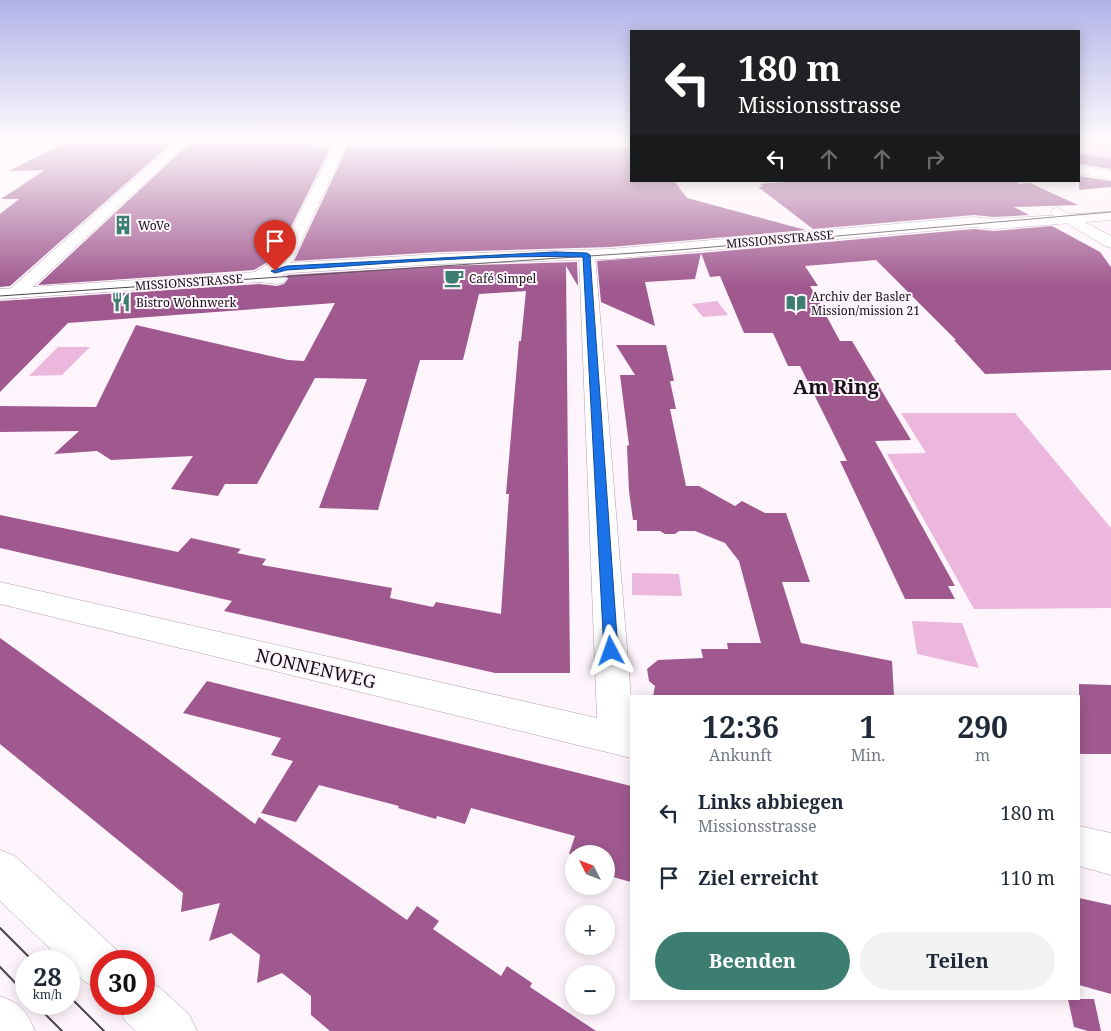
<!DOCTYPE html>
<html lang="de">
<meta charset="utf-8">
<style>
:root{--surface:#fff;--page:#f2f2f3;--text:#1f2937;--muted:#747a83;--accent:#3c7f72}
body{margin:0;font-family:"Noto Serif",serif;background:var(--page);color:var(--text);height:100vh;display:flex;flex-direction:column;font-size:19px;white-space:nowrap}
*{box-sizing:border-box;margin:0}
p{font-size:16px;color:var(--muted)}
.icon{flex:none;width:28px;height:28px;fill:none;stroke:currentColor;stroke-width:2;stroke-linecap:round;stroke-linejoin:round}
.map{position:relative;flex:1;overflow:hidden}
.drawer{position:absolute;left:630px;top:695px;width:450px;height:305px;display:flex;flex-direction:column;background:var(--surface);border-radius:0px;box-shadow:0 2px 12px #0003}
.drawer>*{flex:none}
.banner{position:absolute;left:630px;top:30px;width:450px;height:152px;border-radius:0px;box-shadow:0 2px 12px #0003;background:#202124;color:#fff;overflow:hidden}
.needle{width:32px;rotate:312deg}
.buttons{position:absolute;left:565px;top:845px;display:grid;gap:10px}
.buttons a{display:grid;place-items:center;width:50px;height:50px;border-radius:50%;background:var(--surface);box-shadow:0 2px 12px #0003;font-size:25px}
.speed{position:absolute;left:15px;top:950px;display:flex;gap:10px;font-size:25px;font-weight:700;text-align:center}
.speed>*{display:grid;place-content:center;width:65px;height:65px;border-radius:50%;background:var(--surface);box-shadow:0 2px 12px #0003;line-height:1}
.speed small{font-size:12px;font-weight:400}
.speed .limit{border:8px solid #d22;background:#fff;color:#111}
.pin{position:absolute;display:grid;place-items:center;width:42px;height:42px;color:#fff;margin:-51px -21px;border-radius:50% 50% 50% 0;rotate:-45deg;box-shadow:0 0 5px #0007}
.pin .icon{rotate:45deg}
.me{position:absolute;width:55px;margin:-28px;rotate:356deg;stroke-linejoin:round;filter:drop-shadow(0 0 4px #0008)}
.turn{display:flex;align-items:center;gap:18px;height:105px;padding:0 25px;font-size:22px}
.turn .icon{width:65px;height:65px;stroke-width:2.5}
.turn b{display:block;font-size:35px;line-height:42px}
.lanes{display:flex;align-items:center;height:48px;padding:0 25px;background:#0003;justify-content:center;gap:25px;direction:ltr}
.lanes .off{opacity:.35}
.eta{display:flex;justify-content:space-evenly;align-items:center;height:85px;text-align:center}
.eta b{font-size:30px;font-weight:700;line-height:35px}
.button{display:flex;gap:10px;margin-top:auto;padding:10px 25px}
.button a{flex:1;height:58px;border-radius:30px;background:var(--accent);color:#fff;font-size:20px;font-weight:700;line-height:58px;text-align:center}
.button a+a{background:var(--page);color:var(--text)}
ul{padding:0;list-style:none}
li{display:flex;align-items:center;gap:15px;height:65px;padding:0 25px}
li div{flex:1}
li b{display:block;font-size:19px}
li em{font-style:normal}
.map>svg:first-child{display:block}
.green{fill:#ebb7dd}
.building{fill:#a0598f}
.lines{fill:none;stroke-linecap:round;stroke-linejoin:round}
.minor-casing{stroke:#b39dad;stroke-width:1}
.major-casing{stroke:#b39dad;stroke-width:1}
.minor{fill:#fff;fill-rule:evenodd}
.major{fill:#fff;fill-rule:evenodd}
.tram-far1{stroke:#4c444a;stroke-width:1}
.tram{stroke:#4c444a;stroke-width:2}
.route{fill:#1a73e8;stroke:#114b97}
.labels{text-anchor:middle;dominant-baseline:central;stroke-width:4;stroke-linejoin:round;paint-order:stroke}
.far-poi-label{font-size:12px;fill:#181016;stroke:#fef4fb;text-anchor:start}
.far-street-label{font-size:12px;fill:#181016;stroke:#fef4fb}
.near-street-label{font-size:18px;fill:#181016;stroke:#fef4fb}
.district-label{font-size:20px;font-weight:bold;fill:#181016;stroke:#fef4fb}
</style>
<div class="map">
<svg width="1111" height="1031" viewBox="0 0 1111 1031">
<rect width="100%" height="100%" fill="#fef4fb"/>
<g class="green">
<polygon points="1079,141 1111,141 1111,158 1079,154"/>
<polygon points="717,301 728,315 703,317 692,304"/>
<polygon points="58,347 90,347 62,375 29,376"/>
<polygon points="901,413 1015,413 1111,528 1111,608 974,609 887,454 926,453"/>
<polygon points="632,573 679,574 682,596 632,595"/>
<polygon points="912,621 962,623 979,668 917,654"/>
</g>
<g class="building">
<polygon points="68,141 174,141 10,286 0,287 0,214 19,199 1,199 45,170 9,171"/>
<polygon points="192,141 314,141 308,147 331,146 276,257 254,270 38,285"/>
<polygon points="348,146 631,148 631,181 674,181 687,198 806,230 610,247 440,252 294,261"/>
<polygon points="1079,154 1111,158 1111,169 1079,164"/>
<polygon points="1079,176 1111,181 1111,187 1079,190"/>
<polygon points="801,181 1018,181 1018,184 1030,183 1078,205 1014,207 1029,215 994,217 974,215 813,229 758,187 763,186 760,184"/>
<polygon points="1052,226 1100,252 1111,267 1111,370 985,374 954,340 956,340 876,260 805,266 818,286 810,286 840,341 852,341 911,440 875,441 955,586 948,586 955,599 905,599 840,461 847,461 800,366 788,366 773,333 744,333 720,276 710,277 701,253 974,229 994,231"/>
<polygon points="701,253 695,279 645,282 655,326 601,302 597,261"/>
<polygon points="577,262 578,286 566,266 570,673 495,673 224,611 232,601 0,548 0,515 178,552 191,538 241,549 237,553 266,559 262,565 392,588 390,598 433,607 436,602 501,614 509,494 506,494 519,341 521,341 526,291 479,294 463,360 420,360 378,510 319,508 367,379 315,378 257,484 225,484 218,496 171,489 193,456 111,460 97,451 54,454 79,431 0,432 0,406 96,407 136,325 288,360 304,361 335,303 68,323 0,392 0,301 259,284 277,286 284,284 288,279 286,276 289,275 440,266"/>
<polygon points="616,345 666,345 674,381 670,381 676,409 670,409 686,486 699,486 735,506 742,501 765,513 786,513 810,582 782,582 801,643 892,661 894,696 653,696 655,686 649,681 647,669 658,660 703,658 701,649 728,649 727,643 761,643 739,561 725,543 695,531 679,531 675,534 665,534 660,531 637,531 637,520 633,520 629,491 627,446 629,445 620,375 635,375"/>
<polygon points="0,638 148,744 255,824 259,817 407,920 417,906 439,921 433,929 501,976 507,966 532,983 530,987 596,1031 330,1031 311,1015 311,996 282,973 257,983 260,955 231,933 209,941 220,903 181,912 183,893 0,744"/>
<polygon points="207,681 631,786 631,882 606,875 606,854 569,854 575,836 471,808 465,824 437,816 436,819 398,808 399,806 319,785 296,822 261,813 293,761 271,755 281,738 183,713"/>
<polygon points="1079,684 1111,685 1111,754 1079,754"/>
<polygon points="1079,898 1111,905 1111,994 1079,985"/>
<polygon points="1068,999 1094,999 1101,1031 1088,1031 1074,1027"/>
</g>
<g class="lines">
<defs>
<g id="minor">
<polygon points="177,141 190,141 22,297 16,298 10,297 7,293 10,289"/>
<polygon points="336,141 348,141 292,261 265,281 259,282 253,281 250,277 253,273 277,258"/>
<polygon points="352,141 631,141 631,146 358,144"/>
<polygon points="1058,208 1111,236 1111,248 1105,246 1053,215 1051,212 1053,209"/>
<polygon points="587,250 593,252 595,255 631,698 631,758 0,604 0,582 597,718 579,255 581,252"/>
<polygon points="1079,826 1111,833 1111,875 1079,866"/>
</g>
<g id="major">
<polygon points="1079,166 1111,171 1111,179 1079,174"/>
<polygon points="1111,212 1111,220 994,229 974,227 610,259 440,264 289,273 282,275 286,279 283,283 277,284 259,282 0,299 0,289 257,272 287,263 440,254 610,249 974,217 994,219"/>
<polygon points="0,850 15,856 117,950 122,961 101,961 101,989 85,982 69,967 69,961 63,961 0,901"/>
<polygon points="144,981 159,987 189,1014 197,1031 136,1031 125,1021 118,1004 144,1004"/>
<path d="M 0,996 C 21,1004 26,1010 35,1031 L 0,1031 Z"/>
</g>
</defs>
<use href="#minor" class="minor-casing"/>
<use href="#major" class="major-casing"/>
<use href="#minor" class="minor"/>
<use href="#major" class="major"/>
<polyline class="tram-far1" points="0,296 678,250 1111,212"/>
<g class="tram">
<polyline points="0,928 33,961"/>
<polyline points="0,967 26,994"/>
<polyline points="69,996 104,1031"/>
<polyline points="35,1004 62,1031"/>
</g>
</g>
<linearGradient id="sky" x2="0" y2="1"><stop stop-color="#b0b2e8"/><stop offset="0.49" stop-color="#fffafd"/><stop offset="1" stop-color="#fffafd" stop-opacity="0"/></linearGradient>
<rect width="1111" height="286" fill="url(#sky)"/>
<path class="route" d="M 555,252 L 587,253 L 590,255 L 618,651 L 616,655 L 611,657 L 606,655 L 604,651 L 583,257 C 485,254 386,264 287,270 L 275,273 L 271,271 L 287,266 Z"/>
<defs>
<symbol id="building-bare" viewBox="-9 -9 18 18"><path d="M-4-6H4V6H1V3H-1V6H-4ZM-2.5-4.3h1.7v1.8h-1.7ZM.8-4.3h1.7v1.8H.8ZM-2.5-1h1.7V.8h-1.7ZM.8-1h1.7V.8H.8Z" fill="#3c7f72" stroke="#fef4fb" stroke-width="2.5" paint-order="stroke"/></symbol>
<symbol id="cafe-bare" viewBox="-9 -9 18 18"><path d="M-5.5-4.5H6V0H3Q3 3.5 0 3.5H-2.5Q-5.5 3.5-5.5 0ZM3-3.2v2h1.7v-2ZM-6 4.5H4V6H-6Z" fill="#3c7f72" stroke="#fef4fb" stroke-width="2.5" paint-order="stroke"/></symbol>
<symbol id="restaurant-bare" viewBox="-9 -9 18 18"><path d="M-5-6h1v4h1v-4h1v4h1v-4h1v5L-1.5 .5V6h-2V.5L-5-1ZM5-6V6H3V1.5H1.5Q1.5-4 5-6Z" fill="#3c7f72" stroke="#fef4fb" stroke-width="2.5" paint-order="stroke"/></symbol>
<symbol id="library-bare" viewBox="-9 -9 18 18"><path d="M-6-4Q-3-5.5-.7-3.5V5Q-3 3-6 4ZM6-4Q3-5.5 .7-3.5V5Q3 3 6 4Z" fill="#3c7f72" stroke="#fef4fb" stroke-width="2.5" paint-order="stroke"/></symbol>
</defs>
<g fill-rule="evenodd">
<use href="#building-bare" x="109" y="211" width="28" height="28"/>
<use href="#cafe-bare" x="440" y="264" width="28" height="28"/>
<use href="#restaurant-bare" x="107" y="288" width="28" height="28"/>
<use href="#library-bare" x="782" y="289" width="28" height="28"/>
</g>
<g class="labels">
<g class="far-poi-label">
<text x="138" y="225">WoVe</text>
<text x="469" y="278">Café Simpel</text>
<text x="811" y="296">Archiv der Basler<tspan x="811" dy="14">Mission/mission 21</tspan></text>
<text x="136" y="302">Bistro Wohnwerk</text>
</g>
<g class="far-street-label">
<text transform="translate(780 239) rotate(-5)">MISSIONSSTRASSE</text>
<text transform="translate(189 282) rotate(-4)">MISSIONSSTRASSE</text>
</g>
<g class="near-street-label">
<text transform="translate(316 668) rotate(13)">NONNENWEG</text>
</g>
<g class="district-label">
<text x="836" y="386">Am Ring</text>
</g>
</g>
</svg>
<div class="buttons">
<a><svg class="needle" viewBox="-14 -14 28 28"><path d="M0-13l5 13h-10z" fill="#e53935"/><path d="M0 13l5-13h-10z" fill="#747a83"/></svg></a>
<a>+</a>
<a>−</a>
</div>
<div class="speed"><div>28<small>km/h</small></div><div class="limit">30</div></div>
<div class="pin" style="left:275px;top:271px;background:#d93025"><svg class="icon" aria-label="arrive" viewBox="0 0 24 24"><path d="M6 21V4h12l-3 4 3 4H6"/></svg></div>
<svg class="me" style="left:611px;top:651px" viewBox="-20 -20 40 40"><path d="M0-17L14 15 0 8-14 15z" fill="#1a73e8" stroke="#fff" stroke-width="4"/></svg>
<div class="banner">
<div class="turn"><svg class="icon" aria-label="left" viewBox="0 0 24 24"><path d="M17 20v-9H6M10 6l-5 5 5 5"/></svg><div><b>180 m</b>Missionsstrasse</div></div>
<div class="lanes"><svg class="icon" aria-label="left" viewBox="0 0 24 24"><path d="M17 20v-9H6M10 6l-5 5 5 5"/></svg><svg class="icon off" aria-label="ahead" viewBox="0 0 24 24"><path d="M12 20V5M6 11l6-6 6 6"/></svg><svg class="icon off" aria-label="ahead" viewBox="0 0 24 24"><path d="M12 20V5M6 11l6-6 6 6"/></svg><svg class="icon off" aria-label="right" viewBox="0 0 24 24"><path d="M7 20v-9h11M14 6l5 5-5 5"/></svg></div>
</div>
<section class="drawer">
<div class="eta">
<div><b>12:36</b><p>Ankunft</p></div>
<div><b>1</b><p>Min.</p></div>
<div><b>290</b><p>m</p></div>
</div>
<ul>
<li><svg class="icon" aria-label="left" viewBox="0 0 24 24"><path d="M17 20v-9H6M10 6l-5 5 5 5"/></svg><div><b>Links abbiegen</b><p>Missionsstrasse</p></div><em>180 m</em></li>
<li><svg class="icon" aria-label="arrive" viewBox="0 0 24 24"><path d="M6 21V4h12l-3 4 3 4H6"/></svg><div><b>Ziel erreicht</b></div><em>110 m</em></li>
</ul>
<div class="button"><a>Beenden</a><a>Teilen</a></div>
</section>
</div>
